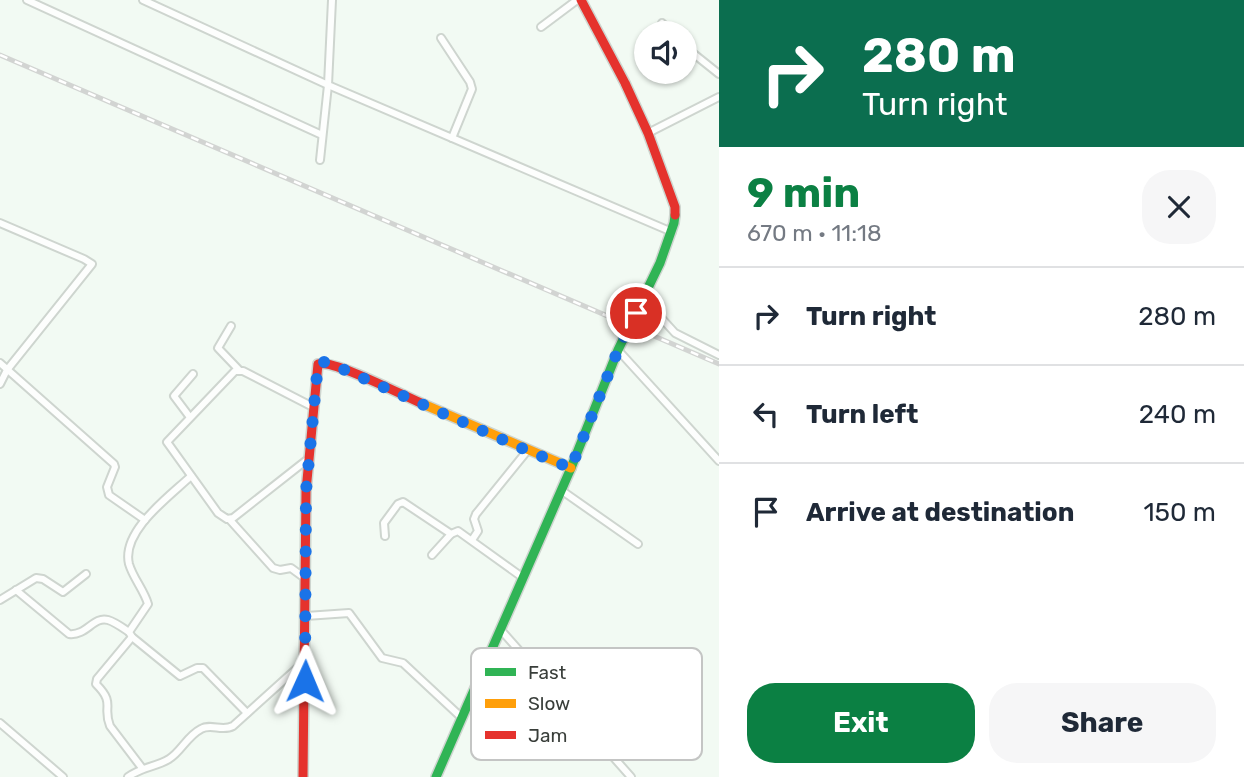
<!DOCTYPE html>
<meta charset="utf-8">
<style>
:root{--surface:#fff;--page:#f6f6f7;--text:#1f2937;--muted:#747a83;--line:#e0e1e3;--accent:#0b8043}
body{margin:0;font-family:Rubik,sans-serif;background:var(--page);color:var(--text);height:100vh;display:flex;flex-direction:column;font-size:26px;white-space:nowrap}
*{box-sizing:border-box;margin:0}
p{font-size:23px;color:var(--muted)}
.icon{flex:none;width:38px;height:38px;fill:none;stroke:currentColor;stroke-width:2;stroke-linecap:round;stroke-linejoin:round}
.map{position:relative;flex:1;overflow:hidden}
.drawer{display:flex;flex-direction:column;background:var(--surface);width:525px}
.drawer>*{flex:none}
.guide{background:#0b6e4f;color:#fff;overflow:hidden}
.buttons{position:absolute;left:634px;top:21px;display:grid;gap:14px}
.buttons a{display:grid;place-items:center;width:63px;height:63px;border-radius:50%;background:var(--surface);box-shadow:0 2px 5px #0004;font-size:35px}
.pin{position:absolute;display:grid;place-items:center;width:60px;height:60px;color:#fff;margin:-30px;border:4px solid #fff;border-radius:50%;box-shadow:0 2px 7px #0007}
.me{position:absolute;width:77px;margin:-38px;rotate:1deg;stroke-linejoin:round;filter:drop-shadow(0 0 5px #0008)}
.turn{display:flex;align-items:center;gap:24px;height:147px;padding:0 28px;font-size:32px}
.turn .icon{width:91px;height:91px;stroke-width:2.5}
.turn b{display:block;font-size:49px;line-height:60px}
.round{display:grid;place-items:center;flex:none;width:74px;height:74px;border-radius:28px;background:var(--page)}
.summary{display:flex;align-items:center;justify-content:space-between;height:119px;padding:0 28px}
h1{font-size:42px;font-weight:700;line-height:52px;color:var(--accent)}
.cta{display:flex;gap:14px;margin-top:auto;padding:14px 28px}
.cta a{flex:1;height:80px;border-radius:28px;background:var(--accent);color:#fff;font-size:28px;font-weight:700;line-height:80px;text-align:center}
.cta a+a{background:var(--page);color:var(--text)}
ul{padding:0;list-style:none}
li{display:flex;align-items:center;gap:21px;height:98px;padding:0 28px;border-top:2px solid var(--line)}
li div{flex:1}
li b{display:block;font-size:26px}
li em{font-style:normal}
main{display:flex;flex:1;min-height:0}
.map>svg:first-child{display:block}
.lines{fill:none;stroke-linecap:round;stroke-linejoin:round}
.street-casing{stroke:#ced5cf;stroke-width:10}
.fast-casing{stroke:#ced5cf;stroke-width:12}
.slow-casing{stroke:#ced5cf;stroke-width:12}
.jam-casing{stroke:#ced5cf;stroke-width:12}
.street{stroke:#fdfefd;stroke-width:6}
.fast{stroke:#30b455;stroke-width:9}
.slow{stroke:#ff9f0a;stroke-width:9}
.jam{stroke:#e5322d;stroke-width:9}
.rail-casing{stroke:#d2d4d2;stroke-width:5}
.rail{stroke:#fff;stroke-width:2.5;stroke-dasharray:8;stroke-linecap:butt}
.route{stroke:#1a73e8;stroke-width:12;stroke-dasharray:0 21.6}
.key{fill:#fff;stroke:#c4c5c4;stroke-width:2}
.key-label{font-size:19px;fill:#393e3a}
</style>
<main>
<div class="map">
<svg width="719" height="777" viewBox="0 0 719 777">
<rect width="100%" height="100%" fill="#f2faf3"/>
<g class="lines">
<defs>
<g id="street">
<polyline points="27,0 322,135"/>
<polyline points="143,0 328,85 672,232"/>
<polyline points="662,23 672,33"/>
<polyline points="541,27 577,0"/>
<polyline points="441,38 470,82 472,89 452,138"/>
<polyline points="684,46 719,74"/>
<polyline points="648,133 719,97"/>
<polyline points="320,160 328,85 332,0"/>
<polyline points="0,223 84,259 92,264 7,370 0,384"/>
<polyline points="644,299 675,333 719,355"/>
<polyline points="231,326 218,348 239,370"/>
<polyline points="618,350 719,461"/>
<polyline points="0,363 114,464 115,467 107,487 109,495 145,520"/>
<polyline points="189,416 174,396 193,374"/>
<polyline points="308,459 233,518 227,519 218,513 167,442 235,371 243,371 313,407"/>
<path d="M 191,476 C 170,496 121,531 129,564 C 133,578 144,590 148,604 L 129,632 L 132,637 L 180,676 L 197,668 L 203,668 L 247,713"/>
<polyline points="561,490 638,544"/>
<polyline points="230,520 273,568 280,570 291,568 306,579"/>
<polyline points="385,536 384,523 398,504 403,502 451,534"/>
<polyline points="472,540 478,531 474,519 476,514 527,451"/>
<polyline points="432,555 451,534 458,531 522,577"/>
<path d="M 16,590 L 69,634 C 87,636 93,616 108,620 C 115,622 123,628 129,632"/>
<polyline points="0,600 36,578 43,579 63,592 86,574"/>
<polyline points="306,616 349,613 382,658 403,663 461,717"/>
<polyline points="500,629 631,777"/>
<path d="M 132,637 L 97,679 L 96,684 C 116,704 102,706 110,726 L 142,768"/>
<polyline points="0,723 63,777"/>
<path d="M 128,777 C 141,767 156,767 169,759 C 181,752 187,736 201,729 C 211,723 222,732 233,726 L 304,662"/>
</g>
<polyline id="fast" points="436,777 571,468 618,350 660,263 674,223 675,215"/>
<polyline id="slow" points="423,404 571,468"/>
<g id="jam">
<polyline points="581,0 625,83 648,133 675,207 675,215"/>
<path d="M 303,777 L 306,491 L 318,364 C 333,359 404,396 423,404"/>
</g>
</defs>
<use href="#street" class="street-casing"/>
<use href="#fast" class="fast-casing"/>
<use href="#slow" class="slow-casing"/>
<use href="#jam" class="jam-casing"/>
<use href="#street" class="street"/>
<use href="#fast" class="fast"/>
<use href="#slow" class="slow"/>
<use href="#jam" class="jam"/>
<defs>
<polyline id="rail" points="0,55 719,364"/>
</defs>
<use href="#rail" class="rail-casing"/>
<use href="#rail" class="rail"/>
</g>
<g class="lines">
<polyline class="route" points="305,681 306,491 318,364 324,362 340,368 533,453 571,468 618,350 636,313"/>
</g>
<rect x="471" y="648" width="231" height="112" rx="10" class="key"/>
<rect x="485" y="668" width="31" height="8" fill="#30b455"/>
<rect x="485" y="699" width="31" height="9" fill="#ff9f0a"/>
<rect x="485" y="731" width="31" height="8" fill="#e5322d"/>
<g class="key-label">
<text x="528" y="679">Fast</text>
<text x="528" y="710">Slow</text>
<text x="528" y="742">Jam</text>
</g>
</svg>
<div class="buttons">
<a><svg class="icon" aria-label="sound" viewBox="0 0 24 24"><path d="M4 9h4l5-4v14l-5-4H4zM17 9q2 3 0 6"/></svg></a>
</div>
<div class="pin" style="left:636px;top:313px;background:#d93025"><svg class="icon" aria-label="arrive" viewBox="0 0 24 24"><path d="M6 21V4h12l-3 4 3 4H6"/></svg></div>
<svg class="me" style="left:305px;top:681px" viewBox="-20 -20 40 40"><path d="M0-17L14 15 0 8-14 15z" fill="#1a73e8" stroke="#fff" stroke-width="4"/></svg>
</div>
<section class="drawer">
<div class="guide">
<div class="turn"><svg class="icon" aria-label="right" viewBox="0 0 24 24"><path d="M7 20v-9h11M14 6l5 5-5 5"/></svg><div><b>280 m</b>Turn right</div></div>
</div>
<div class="summary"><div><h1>9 min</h1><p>670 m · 11:18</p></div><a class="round"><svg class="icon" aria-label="close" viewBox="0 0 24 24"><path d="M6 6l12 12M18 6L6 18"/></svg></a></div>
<ul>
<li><svg class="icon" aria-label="right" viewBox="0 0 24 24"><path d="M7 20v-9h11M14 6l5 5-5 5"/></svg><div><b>Turn right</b></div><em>280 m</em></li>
<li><svg class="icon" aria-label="left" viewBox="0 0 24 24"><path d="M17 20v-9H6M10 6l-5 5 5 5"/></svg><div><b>Turn left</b></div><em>240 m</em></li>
<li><svg class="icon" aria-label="arrive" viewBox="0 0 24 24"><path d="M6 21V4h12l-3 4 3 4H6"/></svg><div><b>Arrive at destination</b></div><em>150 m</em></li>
</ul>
<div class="cta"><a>Exit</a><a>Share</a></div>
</section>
</main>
